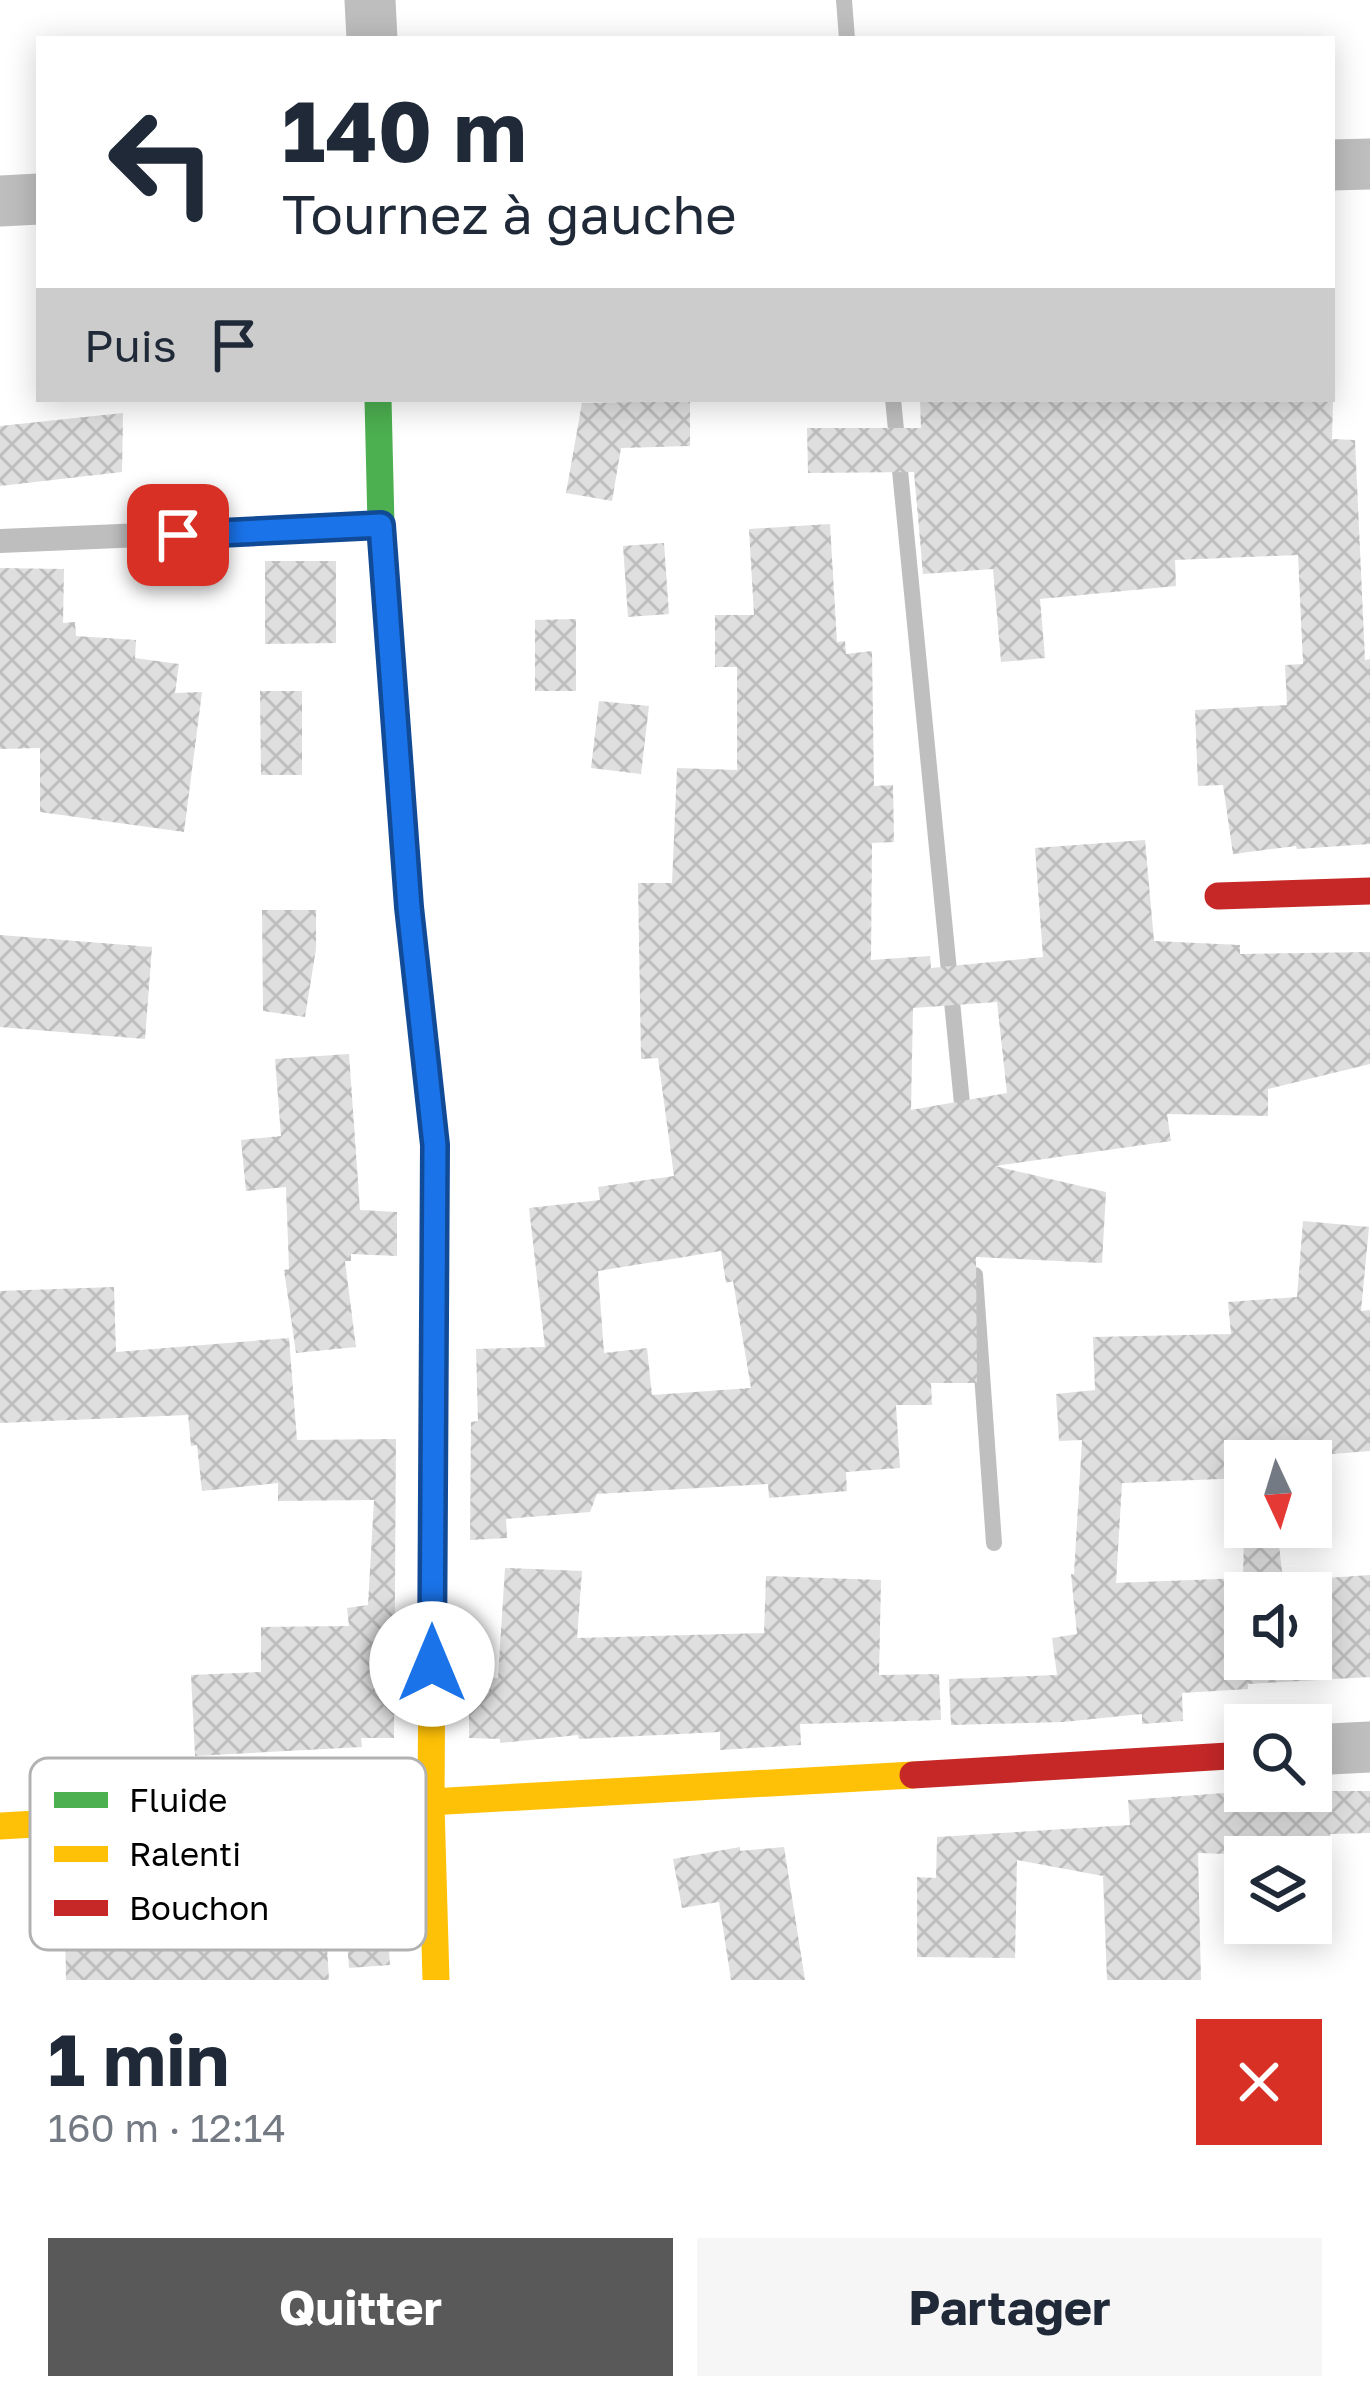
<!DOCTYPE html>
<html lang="fr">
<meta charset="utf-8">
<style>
:root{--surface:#fff;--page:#f6f6f7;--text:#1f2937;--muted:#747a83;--accent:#595959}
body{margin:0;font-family:"Golos Text",sans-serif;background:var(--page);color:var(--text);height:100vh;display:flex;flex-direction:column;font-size:45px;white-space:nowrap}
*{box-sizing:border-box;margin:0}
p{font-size:39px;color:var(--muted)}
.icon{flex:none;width:66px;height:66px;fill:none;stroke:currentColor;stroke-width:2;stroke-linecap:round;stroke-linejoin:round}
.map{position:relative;height:1980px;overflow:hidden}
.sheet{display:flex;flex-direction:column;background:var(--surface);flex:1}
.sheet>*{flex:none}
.top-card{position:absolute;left:36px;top:36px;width:1299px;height:366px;border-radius:0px;box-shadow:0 6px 30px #0003;background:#fff;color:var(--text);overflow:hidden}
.needle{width:78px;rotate:176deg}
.controls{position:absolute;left:1224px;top:1440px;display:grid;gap:24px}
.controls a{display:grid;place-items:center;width:108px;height:108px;border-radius:0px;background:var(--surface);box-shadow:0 6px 30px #0003;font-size:60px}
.pin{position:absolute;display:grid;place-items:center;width:102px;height:102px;color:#fff;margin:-51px;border-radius:24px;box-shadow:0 6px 18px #0006}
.me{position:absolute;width:132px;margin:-66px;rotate:0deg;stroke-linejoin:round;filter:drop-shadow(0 0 9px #0008)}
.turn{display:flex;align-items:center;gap:42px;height:252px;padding:0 48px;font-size:54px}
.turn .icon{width:156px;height:156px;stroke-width:2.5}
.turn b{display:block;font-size:84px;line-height:102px}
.then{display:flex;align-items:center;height:114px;padding:0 48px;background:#0003;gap:24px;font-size:45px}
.round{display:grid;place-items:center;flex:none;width:126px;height:126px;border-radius:0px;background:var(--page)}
.headline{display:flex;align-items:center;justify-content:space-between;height:204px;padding:0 48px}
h1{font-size:72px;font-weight:700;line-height:90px}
.action{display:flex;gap:24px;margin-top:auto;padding:24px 48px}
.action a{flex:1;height:138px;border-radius:0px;background:var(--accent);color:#fff;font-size:48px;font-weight:700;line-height:138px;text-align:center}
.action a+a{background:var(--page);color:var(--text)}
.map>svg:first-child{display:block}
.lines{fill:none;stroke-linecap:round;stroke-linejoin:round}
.stream{stroke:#bfbfbf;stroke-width:16}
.building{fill:url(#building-cross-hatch);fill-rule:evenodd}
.lane{stroke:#bebebe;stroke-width:24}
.street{stroke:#bebebe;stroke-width:51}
.fast{stroke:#4caf50;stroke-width:27}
.slow{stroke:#ffc107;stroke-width:27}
.jam{stroke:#c62828;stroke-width:27}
.route-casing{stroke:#114b97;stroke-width:30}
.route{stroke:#1a73e8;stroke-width:21}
.key{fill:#fff;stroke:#b2b2b2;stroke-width:3}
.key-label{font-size:33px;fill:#000}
</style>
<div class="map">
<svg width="1370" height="1980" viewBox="0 0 1370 1980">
<defs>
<pattern id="building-cross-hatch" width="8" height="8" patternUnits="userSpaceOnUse" patternTransform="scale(3)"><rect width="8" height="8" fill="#dfdfdf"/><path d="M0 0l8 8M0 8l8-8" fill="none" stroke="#bebebe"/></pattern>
</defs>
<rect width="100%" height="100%" fill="#fff"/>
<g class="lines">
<g class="stream">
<polyline points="844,0 847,39"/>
<polyline points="893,399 964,1124"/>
<polyline points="975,1275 994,1543"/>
</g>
</g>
<g class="building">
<polygon points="920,399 1333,399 1332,439 1355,440 1365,660 1370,659 1370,844 1297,849 1296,846 1233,854 1223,785 1198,786 1195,710 1287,705 1285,665 1303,664 1298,555 1175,560 1176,586 1040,599 1045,658 1001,662 993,569 923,574 914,472 808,473 807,428 921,428"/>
<polygon points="690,401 690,446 621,448 612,501 566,493 582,403"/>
<polygon points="123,413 122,472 0,486 0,426"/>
<path d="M 830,524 L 837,642 L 845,641 L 846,654 L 872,651 L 874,786 L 893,785 L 894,842 L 872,843 L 871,960 L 930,956 L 931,968 L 1043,957 L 1035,848 L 1145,840 L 1154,941 L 1240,945 L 1240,954 L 1370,952 L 1370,1064 L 1268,1089 L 1268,1116 L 1167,1114 L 1171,1141 L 995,1166 L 1106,1192 L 1102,1263 L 976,1257 L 977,1383 L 931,1383 L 932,1405 L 896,1405 L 900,1468 L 846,1472 L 847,1491 L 769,1498 L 768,1484 L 597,1494 L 590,1512 L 506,1519 L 507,1538 L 470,1540 L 471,1422 L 478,1421 L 476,1349 L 545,1347 L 529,1208 L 600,1200 L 598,1187 L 674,1176 L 658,1058 L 641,1059 L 638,883 L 672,883 L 677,768 L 737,770 L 737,667 L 715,667 L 715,615 L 754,615 L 749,529 ZM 997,1002 L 1007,1093 L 911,1110 L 913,1008 ZM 721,1251 L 726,1283 L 733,1281 L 751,1388 L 652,1395 L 647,1348 L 604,1353 L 598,1271 Z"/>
<polygon points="664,543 669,614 628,617 623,546"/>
<polygon points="265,561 336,561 336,643 265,644"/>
<polygon points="0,568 64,569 63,623 75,622 76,636 136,640 135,658 179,664 175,693 202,692 184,832 40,812 40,748 0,749"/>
<polygon points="576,619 576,691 535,691 535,620"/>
<polygon points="260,691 302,691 302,775 261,775"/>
<polygon points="599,701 649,706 641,774 591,768"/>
<polygon points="262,910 316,910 316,949 305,1017 263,1011"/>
<polygon points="0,935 152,947 145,1039 0,1027"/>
<polygon points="349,1054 360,1210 397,1212 397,1256 351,1254 351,1261 345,1261 356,1347 296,1353 284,1270 289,1269 286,1187 246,1191 241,1140 281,1136 275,1059"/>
<path d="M 1303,1221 L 1369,1227 L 1361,1311 L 1370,1310 L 1370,1451 L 1245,1461 L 1245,1478 L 1122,1483 L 1116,1583 L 1243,1578 L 1245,1491 L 1245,1527 L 1277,1527 L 1283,1581 L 1370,1575 L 1370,1677 L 1248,1684 L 1248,1689 L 1182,1693 L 1183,1721 L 1142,1724 L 1142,1714 L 1063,1722 L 951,1725 L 949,1679 L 1057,1675 L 1052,1638 L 1077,1634 L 1071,1574 L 1074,1574 L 1082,1440 L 1059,1441 L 1056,1394 L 1095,1390 L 1093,1337 L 1231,1334 L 1228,1302 L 1297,1297 ZM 1245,1593 L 1311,1593 L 1311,1659 L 1245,1659 Z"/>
<polygon points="114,1287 116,1352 289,1338 297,1440 396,1439 394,1738 361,1738 362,1747 195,1756 191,1675 261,1672 261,1627 349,1626 347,1608 368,1605 374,1500 278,1501 278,1483 202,1491 197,1445 191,1446 188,1415 0,1423 0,1291"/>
<polygon points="505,1568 582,1571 577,1638 764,1633 766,1576 881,1580 879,1675 939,1674 941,1720 800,1724 801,1745 720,1750 720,1732 579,1739 578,1735 500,1743 500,1739 469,1738 469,1677 498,1678"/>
<polygon points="1252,1791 1370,1791 1370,1833 1330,1834 1332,1866 1311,1864 1311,1857 1198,1853 1201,1980 1107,1980 1103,1876 1017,1860 1015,1958 917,1957 917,1877 936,1878 937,1837 1130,1825 1128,1800"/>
<polygon points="740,1847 740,1851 784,1847 805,1980 731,1980 719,1902 682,1908 673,1859"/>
<polygon points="384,1881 390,1965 349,1968 343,1884"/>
<polygon points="175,1922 175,1940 326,1932 329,1980 66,1980 65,1923"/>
</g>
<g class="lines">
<polyline class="lane" points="0,541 378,525"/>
<g class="street">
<polyline points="370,0 372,39"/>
<polyline points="1332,165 1370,164"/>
<polyline points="0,201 39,199"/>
<polyline points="1311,1750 1370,1747"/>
</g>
<polyline class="fast" points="378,399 381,525 409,907 435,1153"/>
<g class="slow">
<polyline points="435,1153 431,1805 436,1980"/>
<polyline points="0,1826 913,1775"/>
</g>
<g class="jam">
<polyline points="1218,896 1370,891"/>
<polyline points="913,1775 1245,1755"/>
</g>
</g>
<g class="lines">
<defs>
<polyline id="route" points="178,535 381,525 409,907 435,1145 432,1664"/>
</defs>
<use href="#route" class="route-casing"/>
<use href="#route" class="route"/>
</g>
<rect x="30" y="1758" width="396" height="192" rx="18" class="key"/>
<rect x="54" y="1792" width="54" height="16" fill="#4caf50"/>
<rect x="54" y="1846" width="54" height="16" fill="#ffc107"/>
<rect x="54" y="1900" width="54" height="16" fill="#c62828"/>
<g class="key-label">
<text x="129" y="1812">Fluide</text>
<text x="129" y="1866">Ralenti</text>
<text x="129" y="1920">Bouchon</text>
</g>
</svg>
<div class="controls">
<a><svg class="needle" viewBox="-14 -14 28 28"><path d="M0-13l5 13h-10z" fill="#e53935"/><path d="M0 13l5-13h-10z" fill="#747a83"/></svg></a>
<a><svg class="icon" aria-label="sound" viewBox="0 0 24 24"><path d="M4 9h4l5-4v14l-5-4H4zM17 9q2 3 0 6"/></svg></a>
<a><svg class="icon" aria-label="search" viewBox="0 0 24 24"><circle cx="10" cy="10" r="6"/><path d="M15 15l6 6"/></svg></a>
<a><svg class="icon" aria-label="layers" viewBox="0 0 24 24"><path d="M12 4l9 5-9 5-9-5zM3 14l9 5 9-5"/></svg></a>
</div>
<div class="pin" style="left:178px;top:535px;background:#d93025"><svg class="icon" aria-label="arrive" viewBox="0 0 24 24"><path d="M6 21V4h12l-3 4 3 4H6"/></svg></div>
<svg class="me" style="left:432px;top:1664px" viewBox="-20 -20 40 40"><circle r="19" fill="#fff"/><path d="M0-13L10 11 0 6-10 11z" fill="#1a73e8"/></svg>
<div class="top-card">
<div class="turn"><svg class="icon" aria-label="left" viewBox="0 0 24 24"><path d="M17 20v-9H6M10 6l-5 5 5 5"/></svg><div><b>140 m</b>Tournez à gauche</div></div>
<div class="then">Puis<svg class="icon" aria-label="arrive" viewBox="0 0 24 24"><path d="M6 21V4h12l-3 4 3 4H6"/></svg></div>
</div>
</div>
<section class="sheet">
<div class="headline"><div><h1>1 min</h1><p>160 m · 12:14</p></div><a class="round" style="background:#d93025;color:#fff"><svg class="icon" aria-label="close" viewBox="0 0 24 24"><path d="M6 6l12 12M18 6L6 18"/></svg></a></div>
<div class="action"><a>Quitter</a><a>Partager</a></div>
</section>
